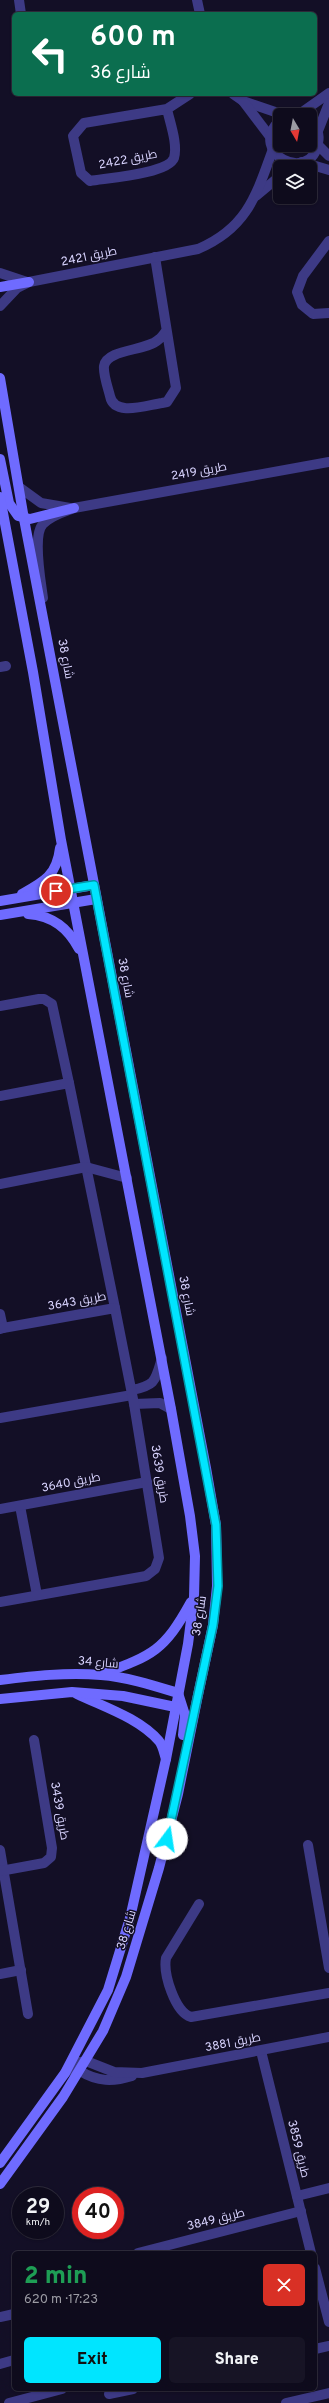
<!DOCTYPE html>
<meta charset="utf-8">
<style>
:root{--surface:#0e0b1c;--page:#171425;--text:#f1f3f6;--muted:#9b9ba3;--line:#2e2b3b;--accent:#00e5ff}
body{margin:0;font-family:Overpass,Cairo,sans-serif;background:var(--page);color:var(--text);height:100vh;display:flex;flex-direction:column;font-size:15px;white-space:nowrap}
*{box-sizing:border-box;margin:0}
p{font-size:13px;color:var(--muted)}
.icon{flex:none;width:22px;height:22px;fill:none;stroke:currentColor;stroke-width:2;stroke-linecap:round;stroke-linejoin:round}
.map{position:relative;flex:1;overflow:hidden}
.sheet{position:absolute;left:12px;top:2251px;width:305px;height:140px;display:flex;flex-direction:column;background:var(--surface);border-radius:6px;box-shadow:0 1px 3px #0004,0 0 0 1px var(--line)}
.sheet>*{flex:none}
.guide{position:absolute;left:12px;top:12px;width:305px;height:84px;border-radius:6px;box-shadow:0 1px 3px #0004,0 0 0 1px var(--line);background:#0b6e4f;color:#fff;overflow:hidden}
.needle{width:26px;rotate:170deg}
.tools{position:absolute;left:273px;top:108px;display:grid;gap:8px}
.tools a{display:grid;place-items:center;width:44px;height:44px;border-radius:6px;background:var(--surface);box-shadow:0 1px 3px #0004,0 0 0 1px var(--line);font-size:20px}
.speed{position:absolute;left:12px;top:2187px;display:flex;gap:8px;font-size:20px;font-weight:700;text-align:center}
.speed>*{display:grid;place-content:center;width:52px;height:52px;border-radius:50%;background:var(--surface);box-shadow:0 1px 3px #0004,0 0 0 1px var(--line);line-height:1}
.speed small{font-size:10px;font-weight:400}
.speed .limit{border:6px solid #d22;background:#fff;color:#111}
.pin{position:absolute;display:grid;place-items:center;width:34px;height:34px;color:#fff;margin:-17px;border:2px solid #fff;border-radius:50%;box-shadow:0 1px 4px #0007}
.me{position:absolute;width:44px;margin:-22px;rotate:14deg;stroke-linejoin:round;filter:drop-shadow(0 0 3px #0008)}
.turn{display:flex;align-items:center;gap:14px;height:84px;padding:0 12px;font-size:18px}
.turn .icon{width:52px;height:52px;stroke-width:2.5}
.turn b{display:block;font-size:28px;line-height:34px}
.round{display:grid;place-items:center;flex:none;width:42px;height:42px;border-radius:6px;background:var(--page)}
.headline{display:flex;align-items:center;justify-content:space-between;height:68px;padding:0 12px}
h1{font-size:24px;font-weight:800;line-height:30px;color:#1e9e55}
.action{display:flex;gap:8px;margin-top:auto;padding:8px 12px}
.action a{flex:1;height:46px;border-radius:6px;background:var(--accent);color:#111;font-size:16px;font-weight:800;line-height:46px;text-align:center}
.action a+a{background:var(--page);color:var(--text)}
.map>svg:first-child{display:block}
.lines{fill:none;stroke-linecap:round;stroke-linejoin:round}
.street{stroke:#3d3a85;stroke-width:10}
.secondary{stroke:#6f6bff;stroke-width:10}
.route-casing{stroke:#0095a6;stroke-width:10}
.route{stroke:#00e5ff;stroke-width:7}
.labels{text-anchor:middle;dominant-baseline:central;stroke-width:3;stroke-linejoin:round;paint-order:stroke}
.street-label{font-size:12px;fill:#d9d4ff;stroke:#130f26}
</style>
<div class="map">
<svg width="329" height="2403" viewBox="0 0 329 2403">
<rect width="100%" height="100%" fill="#130f26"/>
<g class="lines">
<g class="street">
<polyline points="19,0 21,14"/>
<polyline points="197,0 200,14"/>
<polyline points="233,94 243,101 284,115"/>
<polyline points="243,101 271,138"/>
<path d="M 167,109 C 170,123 178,144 174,158 C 168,174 107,178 90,181 L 81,173 L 73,136 L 84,123 L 167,109 L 190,94"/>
<polyline points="298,115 329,93"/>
<path d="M 280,120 C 246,153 311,185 318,143 C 320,135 317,126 310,121"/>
<polyline points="318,131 329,103"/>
<polyline points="318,145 329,156"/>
<polyline points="302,162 329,170"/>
<polyline points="256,196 280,176"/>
<polyline points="329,241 303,276 297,292 302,305 313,314 329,313"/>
<path d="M 155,257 L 176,388 L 167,402 L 162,403 C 147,405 114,417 110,396 C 108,388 103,374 104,366 C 107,349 146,351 158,340 C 161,338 164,334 166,331"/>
<polyline points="0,273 27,282"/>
<path d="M 0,306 L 17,288 L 29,282 L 198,249 C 247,228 256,196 273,149"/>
<polyline points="19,487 41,503 70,508"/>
<path d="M 43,598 C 41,582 32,535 43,524 C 51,515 64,512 74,508 L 329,462"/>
<polyline points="0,667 6,666"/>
<polyline points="0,1006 39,999 44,999 52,1004 69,1083"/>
<polyline points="0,1096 69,1083 115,1308"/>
<polyline points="0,1184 86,1167 127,1178"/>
<polyline points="0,1314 3,1328 0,1329"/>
<path d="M 132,1390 C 156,1385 155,1381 162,1358"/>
<polyline points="134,1404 160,1403 171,1409"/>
<polyline points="0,1418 132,1395"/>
<polyline points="20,1506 37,1595"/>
<polyline points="0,1509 147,1482"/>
<polyline points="0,1602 146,1576 155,1569 159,1558 134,1404 115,1308 3,1328"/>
<polyline points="308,1845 329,1968"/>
<polyline points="0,1850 28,2014"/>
<polyline points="0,1871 44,1863 51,1857 52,1848 34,1740"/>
<path d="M 199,1904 L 166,1958 C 163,1974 175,2012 191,2017 L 329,1993"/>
<polyline points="0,1974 21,1970"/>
<polyline points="261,2051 311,2253"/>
<path d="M 80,2062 L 80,2071 C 98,2082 113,2082 132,2076"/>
<polyline points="65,2073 77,2063 86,2061 114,2072 142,2073 329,2037"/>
<polyline points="297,2196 329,2188"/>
<polyline points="138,2253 301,2211"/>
<polyline points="315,2268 329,2322"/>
<polyline points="0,2317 14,2314"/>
<polyline points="315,2349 329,2346"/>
<polyline points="0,2364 14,2360"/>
<polyline points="109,2394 133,2389"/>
<polyline points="9,2403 62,2389"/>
<polyline points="286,2403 329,2393"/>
</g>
<g class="secondary">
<polyline points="0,287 29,282"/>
<polyline points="0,378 24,519 206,1468 216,1525 217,1586 213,1625 198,1695 178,1794 159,1868 126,1977 103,2031 63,2097 0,2184"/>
<polyline points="0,459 9,503 18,516 30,519 74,508"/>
<polyline points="0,497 33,672 61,840 171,1409 190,1516 195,1556 194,1597 188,1644 166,1759 130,1918 108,1990 65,2073 0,2163"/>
<path d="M 22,894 C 44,882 57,875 60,848"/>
<polyline points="0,901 94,885"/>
<path d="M 28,914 C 53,916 68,928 79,949"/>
<polyline points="0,915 96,899"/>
<path d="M 102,1674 C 153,1655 164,1651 191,1602"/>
<path d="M 0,1680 C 33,1676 67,1672 101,1675 C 127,1677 152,1685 178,1693 L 185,1715 L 183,1735"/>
<path d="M 77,1694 C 104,1707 139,1718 159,1741 C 163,1746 164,1753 166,1759"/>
<polyline points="0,1699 72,1692 123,1696 180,1708"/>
</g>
</g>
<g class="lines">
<defs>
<polyline id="route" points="56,891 94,885 216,1525 218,1586 213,1625 167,1839"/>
</defs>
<use href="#route" class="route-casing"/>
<use href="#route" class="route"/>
</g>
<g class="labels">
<g class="street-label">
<text transform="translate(128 160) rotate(-11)">طريق 2422</text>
<text transform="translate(89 257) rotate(-12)">طريق 2421</text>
<text transform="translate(199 472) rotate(-10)">طريق 2419</text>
<text transform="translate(65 659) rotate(79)">شارع 38</text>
<text transform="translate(125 978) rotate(79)">شارع 38</text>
<text transform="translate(186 1296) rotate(79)">شارع 38</text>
<text transform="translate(77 1302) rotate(-10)">طريق 3643</text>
<text transform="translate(159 1474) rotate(81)">طريق 3639</text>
<text transform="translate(71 1483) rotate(-11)">طريق 3640</text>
<text transform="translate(200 1616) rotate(-81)">شارع 38</text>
<text transform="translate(98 1663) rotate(5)">شارع 34</text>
<text transform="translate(59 1811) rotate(80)">طريق 3439</text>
<text transform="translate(127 1930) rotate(-73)">شارع 38</text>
<text transform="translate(233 2043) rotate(-11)">طريق 3881</text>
<text transform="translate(298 2149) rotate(76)">طريق 3859</text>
<text transform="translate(216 2220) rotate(-14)">طريق 3849</text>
</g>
</g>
</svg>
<div class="tools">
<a><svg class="needle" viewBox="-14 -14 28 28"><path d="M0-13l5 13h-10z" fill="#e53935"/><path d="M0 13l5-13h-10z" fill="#9b9ba3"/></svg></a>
<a><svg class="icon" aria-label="layers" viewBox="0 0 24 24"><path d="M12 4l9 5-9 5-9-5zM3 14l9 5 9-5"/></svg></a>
</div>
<div class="speed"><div>29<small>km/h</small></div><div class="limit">40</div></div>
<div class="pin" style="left:56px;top:891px;background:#d93025"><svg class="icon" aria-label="arrive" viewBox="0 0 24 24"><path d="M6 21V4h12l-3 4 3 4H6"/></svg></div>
<svg class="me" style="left:167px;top:1839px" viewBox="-20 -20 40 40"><circle r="19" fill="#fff"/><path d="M0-13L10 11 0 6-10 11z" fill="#00e5ff"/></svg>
<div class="guide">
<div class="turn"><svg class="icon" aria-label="left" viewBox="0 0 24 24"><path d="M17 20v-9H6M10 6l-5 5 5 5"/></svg><div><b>600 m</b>شارع 36</div></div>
</div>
<section class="sheet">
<div class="headline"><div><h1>2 min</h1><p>620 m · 17:23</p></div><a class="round" style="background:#d93025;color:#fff"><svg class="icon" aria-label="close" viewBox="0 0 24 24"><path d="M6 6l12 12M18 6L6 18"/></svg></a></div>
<div class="action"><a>Exit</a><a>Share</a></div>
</section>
</div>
